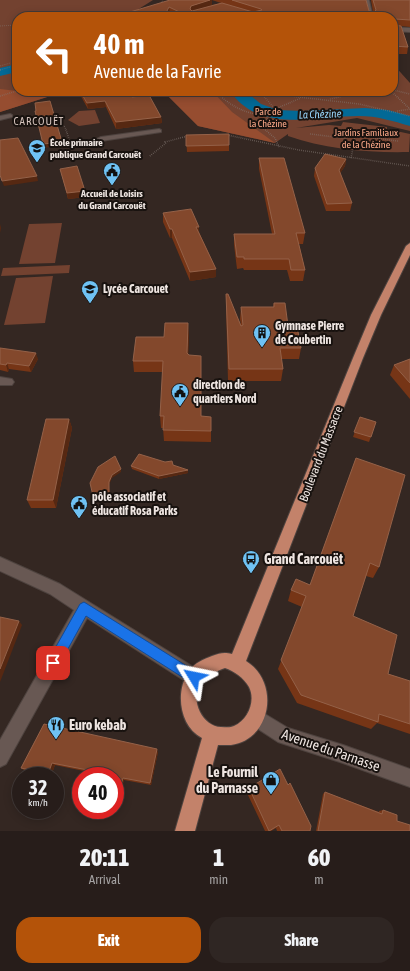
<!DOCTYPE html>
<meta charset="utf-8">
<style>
:root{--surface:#271d1a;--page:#2f2623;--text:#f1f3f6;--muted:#a4a2a2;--line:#433b39;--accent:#b45309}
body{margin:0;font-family:"Asap Condensed",sans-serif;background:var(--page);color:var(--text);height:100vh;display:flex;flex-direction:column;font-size:15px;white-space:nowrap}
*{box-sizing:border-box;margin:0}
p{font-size:13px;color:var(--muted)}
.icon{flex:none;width:22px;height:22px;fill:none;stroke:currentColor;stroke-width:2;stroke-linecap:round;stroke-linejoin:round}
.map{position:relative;height:831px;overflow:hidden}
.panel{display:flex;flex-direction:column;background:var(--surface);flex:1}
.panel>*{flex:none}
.hud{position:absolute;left:12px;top:12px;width:386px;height:84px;border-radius:16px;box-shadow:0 2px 10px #0003,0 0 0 1px var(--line);background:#b45309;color:#fff;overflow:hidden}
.speed{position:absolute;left:12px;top:767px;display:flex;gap:8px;font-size:20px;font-weight:700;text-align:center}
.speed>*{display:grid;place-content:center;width:52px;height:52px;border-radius:50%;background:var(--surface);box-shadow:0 2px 10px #0003,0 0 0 1px var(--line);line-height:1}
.speed small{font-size:10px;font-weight:400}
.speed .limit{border:6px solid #d22;background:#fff;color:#111}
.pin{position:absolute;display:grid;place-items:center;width:34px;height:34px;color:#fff;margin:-17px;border-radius:8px;box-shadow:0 2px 6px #0006}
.me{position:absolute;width:44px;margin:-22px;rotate:305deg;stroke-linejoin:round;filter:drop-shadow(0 0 3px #0008)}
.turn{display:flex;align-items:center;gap:14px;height:84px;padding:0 16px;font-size:18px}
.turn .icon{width:52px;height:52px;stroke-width:2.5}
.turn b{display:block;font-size:28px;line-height:34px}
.eta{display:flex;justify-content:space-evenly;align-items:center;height:68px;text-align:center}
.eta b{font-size:24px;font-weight:800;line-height:28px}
.cta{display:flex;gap:8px;margin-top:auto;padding:8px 16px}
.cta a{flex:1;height:46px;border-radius:16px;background:var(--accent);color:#fff;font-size:16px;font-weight:800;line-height:46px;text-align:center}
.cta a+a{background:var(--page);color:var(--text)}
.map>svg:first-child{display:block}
.green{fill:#734230}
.forest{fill:#964d30}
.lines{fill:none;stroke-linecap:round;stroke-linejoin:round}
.river{fill:#036996;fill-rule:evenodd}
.minor-casing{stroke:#4e433f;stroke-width:2}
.major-casing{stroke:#4e433f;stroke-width:2}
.path-far1{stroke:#857a75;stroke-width:1;stroke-dasharray:0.5 1.5;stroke-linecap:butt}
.path{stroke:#857a75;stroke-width:1.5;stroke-dasharray:0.5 1.5;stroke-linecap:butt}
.minor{fill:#685853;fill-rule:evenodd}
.major{fill:#c3826a;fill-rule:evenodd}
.wall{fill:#763516;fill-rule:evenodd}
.shaded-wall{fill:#562812}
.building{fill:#83482c;stroke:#946148}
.route{fill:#1a73e8;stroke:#114b97}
.labels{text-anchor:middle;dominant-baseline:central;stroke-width:4;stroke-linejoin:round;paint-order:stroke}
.far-park-label{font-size:10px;fill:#feaa8a;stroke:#18120f}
.far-poi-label{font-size:10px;font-weight:bold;fill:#eee5e1;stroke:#18120f;text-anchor:start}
.far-water-label{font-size:11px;font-style:italic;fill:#97d4fa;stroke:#18120f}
.far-neighbourhood-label{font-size:11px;letter-spacing:1px;fill:#d4c3bc;stroke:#18120f}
.poi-label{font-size:12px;font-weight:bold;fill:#eee5e1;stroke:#18120f;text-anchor:start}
.street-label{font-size:12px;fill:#eee5e1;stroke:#18120f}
.near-poi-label{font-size:14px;font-weight:bold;fill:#eee5e1;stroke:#18120f;text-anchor:start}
.near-street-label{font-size:14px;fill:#eee5e1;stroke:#18120f}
</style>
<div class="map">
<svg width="410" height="831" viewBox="0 0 410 831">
<rect width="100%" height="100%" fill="#342722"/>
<g class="green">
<polygon points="0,0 153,0 126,17 17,17 17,91 66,91 0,112"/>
<path d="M 393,64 L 410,83 L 410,131 L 357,118 L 296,128 L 329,125 L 341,126 L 343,122 L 387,127 L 387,129 L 410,134 L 409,152 C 370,153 324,149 288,136 L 288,134 L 275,143 L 198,126 L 163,91 L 393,91 Z"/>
<polygon points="95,110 100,123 79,126 68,120 79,111"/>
<polygon points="62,223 55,263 19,264 29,224"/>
<polygon points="70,265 69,273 1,276 3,268"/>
<polygon points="53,276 45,323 4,325 16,278"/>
</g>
<g class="forest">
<polygon points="0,89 17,91 66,91 0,112"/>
<polygon points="163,91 212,91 232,112 275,143 198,126"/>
</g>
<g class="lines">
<g class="river">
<polygon points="17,64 17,72 0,76 0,68"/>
<path d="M 230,91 L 245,91 L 261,104 L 278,110 L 302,111 L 365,108 L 388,110 L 410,116 L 410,126 C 393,121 377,116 359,116 C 316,116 259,134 230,91 Z"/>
</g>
<defs>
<g id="minor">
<polygon points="365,0 369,0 373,17 369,17"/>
<polygon points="393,27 410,28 410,32 393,31"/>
<polygon points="10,114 12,115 12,117 0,120 0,116"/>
<polygon points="159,129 161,130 161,132 101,141 97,139 101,137"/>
<polygon points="0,377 12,379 14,382 12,385 0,385"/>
<polygon points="0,557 60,584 200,671 202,677 200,683 194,685 188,683 87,618 6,764 0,767 0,740 74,610 50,594 0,571"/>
<polygon points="255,708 288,728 343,745 410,769 410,787 343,763 278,742 249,723 246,717 249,711"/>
</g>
<path id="major" d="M 410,243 L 410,255 L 381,315 L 363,358 L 246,661 C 280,682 272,739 231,745 C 227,745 222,745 218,745 L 195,831 L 175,831 L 202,738 C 179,726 175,691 189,671 C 194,663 204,659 212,656 C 220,653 224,652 232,654 L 353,358 L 371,315 L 406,246 ZM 225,668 C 234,671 244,678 249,687 C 256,701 248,720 234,726 C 230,728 225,727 221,727 C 212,727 204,720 200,712 C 189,689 205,675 225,668 Z"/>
</defs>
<use href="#minor" class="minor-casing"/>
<use href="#major" class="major-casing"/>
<g class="path-far1">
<polyline points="158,5 164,0"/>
<polyline points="113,17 123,16"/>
<polyline points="0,26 17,25"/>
<polyline points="0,66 17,61"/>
<polyline points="0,70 17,65"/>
</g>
<g class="path">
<polyline points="0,70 2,70"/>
<polyline points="393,90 410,94"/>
<path d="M 215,91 C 231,107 246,114 268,116 L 275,109 L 301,98"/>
<polyline points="259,91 275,109"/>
<polyline points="267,91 290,96 359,104 410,116"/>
<polyline points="391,91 410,109"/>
<polyline points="0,96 17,91"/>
<polyline points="330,99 365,91"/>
<polyline points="397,111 410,109"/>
<polyline points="268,116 263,128 275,138 279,147"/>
<polyline points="25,117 34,121 40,119"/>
<polyline points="54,120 65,127 70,142 79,143 77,145"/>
<polyline points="310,134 343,138 360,136 398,141"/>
<polyline points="227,135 299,150 410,166"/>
<polyline points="150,156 166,143 165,142 188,136"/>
<polyline points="351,158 355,139 353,138"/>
</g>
<use href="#minor" class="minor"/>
<use href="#major" class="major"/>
</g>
<g class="wall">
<path d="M 170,0 L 366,0 L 369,11 L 373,12 L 371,0 L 410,0 L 410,27 L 401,26 L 408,47 L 407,54 L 393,54 L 393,17 L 176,17 L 170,14 L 168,17 ZM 212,0 L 221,3 L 212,5 Z"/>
<polygon points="78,91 130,91 132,97 161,117 162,123 116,129 106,107 88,109"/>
<polygon points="186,135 229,145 229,151 187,152"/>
<polygon points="259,158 305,233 303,244 299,244 305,270 303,281 290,281 287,270 244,270 243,268 237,269 234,245 234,234 272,234 259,169"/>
<polygon points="346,159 345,166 340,173 352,203 350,211 326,211 314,176 315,168"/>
<polygon points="60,169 86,197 68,199"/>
<polygon points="163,213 199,227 199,232 216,269 216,277 190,281 172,238 170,238 163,222"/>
<polygon points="226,294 241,325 240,319 241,307 273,307 274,303 288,326 301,348 299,359 281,359 283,369 281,381 228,381 226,306"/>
<polygon points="189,334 188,354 201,416 211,417 211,442 164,441 163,428 161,428 160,416 163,372 134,372 133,361 164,337"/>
<polygon points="0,348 38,359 31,372 9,369 8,372 0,370"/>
<polygon points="410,359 410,399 390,375 394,365"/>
<polygon points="360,417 376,422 369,442 353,437"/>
<polygon points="69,419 72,428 56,508 31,508 27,500"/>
<polygon points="356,458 379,567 373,578 366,576 353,616 388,674 410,681 410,734 377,723 371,729 297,703 278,669 302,607 288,601 291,590 310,585"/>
<polygon points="173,465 188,473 159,479 132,469 131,466"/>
<polygon points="44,724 158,752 151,785 124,780 121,791 115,789 115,776 103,775 55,765 51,776 48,776 24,770 21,768"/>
<polygon points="288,785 310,831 277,831 276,828 271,831 265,831 247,793 249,788"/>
<polygon points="325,792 379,812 379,811 383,810 410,831 316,831 323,794"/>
</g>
<g class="shaded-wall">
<polygon points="210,0 212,0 212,6 190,16 190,9 191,6"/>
<polygon points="169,7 170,14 168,17 164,17"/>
<polygon points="274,13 273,17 264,17"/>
<polygon points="105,101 106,107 88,109 87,103"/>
<polygon points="161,117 162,123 116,129 116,122"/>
<polygon points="62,142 63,145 44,148 43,144"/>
<polygon points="346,159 345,166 337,178 339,170"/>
<polygon points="37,176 38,181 4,186 2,181"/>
<polygon points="85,191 86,197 68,199 67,193"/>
<polygon points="0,224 1,228 0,233"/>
<polygon points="196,227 199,227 199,235"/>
<rect x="170" y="229" width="2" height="9"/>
<polygon points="216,269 216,277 190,281 190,272"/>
<polygon points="188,323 189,334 188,365 187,353"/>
<polygon points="36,353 38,359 31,372 29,366"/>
<polygon points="7,363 9,369 8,372 6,365"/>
<polygon points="69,419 72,428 56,508 53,500"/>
<polygon points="121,469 121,472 112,478 109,485 110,495 94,503 94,500 109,482 112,475"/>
<polygon points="188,470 188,473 159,479 159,476"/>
<polygon points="19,621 22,625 0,682 0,669"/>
<polygon points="157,749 158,752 151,785 150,783"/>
<polygon points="52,763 55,765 51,776 50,776 48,774"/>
<polygon points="123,778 124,780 121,791 120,789"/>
</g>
<g class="building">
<polygon points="170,0 210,0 191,6 190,9 192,11 222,3 253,12 262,10 261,9 232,0 366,0 369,11 374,12 376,10 373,0 410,0 410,20 395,19 393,20 393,25 401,26 408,47 393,46 393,17 345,17 345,15 315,15 313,17 297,17 299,14 274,13 264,17 190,17 169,7 164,17 120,17 120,15"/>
<polygon points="80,91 130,91 132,97 149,95 161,117 116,122 105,101 87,103"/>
<polygon points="50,101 62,142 43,144 35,111 36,111 35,103"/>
<polygon points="229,134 229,145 186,146 186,135"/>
<polygon points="18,138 37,176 2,181 0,175 0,140"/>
<polygon points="325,154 346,159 339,170 352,203 327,204 315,168"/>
<polygon points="259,158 284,158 305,233 296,233 305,270 291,270 289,259 244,259 244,257 237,257 234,234 275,234"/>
<polygon points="77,166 85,191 67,193 60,169"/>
<polygon points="191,209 199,227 196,227 216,269 190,272 172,229 170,229 163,213"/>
<polygon points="226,294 228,294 241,326 243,325 241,307 274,307 274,303 285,303 288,326 297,326 301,348 280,348 283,369 229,369"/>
<polygon points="165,323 188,323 187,353 189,355 201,356 201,416 211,417 211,431 163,430 164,416 160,416 163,361 133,361 136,337 164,337"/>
<polygon points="0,348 36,353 29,366 7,363 6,365 0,364"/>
<polygon points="410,359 410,383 394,365"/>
<polygon points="360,417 376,422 371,437 354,432"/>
<polygon points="46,419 69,419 53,500 27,500"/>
<polygon points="139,454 165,462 172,461 173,465 188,470 159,476 131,466"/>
<polygon points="115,456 121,469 112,475 109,482 109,492 94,500 90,483 98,467"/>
<polygon points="356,458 405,475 379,567 370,563 353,616 397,635 388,674 410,681 410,724 379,714 378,722 301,695 281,660 306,596 291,590 296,579 310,585"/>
<polygon points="0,617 19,621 0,669"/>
<polygon points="44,724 157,749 150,783 123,778 120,789 115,788 115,776 103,776 103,773 52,763 48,774 21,768"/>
<polygon points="280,769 288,785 290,783 311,826 310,831 282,831 279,825 269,831 249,788"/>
<polygon points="325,792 382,814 383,810 397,815 397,821 410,825 410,831 318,831"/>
</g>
<polygon class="route" points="84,602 198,673 200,677 198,682 194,684 190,682 86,616 58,667 53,669 49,667 47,663 49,659 80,604"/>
<defs>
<symbol id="school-pin" viewBox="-11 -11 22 30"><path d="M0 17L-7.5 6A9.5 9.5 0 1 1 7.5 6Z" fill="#6fc2f4" stroke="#18120f"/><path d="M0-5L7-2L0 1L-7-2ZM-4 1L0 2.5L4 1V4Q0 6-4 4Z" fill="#111"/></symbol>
<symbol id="civic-pin" viewBox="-11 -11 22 30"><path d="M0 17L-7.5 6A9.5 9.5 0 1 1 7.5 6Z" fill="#6fc2f4" stroke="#18120f"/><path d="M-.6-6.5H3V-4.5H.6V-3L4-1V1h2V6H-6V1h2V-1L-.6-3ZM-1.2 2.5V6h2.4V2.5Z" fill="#111"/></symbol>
<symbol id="building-pin" viewBox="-11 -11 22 30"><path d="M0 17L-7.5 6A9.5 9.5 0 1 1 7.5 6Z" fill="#6fc2f4" stroke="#18120f"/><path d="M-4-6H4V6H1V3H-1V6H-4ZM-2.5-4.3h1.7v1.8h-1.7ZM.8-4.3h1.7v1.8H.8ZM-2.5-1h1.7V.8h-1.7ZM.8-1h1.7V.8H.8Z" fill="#111"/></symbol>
<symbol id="bus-pin" viewBox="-11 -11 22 30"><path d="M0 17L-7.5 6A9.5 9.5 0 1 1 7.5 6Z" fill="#6fc2f4" stroke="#18120f"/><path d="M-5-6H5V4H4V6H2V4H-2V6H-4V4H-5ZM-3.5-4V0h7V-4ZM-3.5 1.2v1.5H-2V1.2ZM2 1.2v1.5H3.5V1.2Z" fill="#111"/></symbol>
<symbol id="restaurant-pin" viewBox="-11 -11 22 30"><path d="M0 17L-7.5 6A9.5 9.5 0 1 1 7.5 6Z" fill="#6fc2f4" stroke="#18120f"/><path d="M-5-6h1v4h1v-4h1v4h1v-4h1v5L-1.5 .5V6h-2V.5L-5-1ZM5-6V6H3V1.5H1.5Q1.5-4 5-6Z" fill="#111"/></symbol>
<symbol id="shop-pin" viewBox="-11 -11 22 30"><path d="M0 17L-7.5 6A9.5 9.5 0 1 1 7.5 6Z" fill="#6fc2f4" stroke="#18120f"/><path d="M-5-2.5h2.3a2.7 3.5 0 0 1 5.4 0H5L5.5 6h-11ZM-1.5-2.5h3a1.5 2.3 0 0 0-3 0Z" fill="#111"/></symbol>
</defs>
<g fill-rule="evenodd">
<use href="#school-pin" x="27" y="138" width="20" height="27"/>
<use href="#civic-pin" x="102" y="161" width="20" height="27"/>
<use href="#school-pin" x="80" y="279" width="20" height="27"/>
<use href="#building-pin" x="252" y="323" width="20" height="27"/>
<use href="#civic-pin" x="170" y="382" width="20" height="27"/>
<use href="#civic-pin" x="69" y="494" width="20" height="27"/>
<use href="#bus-pin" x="241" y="549" width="20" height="27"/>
<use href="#restaurant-pin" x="46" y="715" width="20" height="27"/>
<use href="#shop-pin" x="261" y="770" width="20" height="27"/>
</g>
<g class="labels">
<g class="far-park-label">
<text x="268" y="111">Parc de<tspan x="268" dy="12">la Chézine</tspan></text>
<text x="366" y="132">Jardins Familiaux<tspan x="366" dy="12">de la Chézine</tspan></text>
</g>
<g class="far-poi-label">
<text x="50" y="142">École primaire<tspan x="50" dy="12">publique Grand Carcouët</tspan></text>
<text x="112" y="193" text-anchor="middle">Accueil de Loisirs<tspan x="112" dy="12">du Grand Carcouët</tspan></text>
</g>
<g class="far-water-label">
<text transform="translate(320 114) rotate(-2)">La Chézine</text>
</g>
<g class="far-neighbourhood-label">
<text x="39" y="121">CARCOUËT</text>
</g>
<g class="poi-label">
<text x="103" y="289">Lycée Carcouet</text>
<text x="275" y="326">Gymnase Pierre<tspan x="275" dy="14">de Coubertin</tspan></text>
<text x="193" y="385">direction de<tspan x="193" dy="14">quartiers Nord</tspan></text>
<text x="92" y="497">pôle associatif et<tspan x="92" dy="14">éducatif Rosa Parks</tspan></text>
</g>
<g class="street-label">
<text transform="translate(321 454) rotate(-69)">Boulevard du Massacre</text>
</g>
<g class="near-poi-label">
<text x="264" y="559">Grand Carcouët</text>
<text x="69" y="725">Euro kebab</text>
<text x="258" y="772" text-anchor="end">Le Fournil<tspan x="258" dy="16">du Parnasse</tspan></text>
</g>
<g class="near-street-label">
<text transform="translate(331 750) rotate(19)">Avenue du Parnasse</text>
</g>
</g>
</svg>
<div class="speed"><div>32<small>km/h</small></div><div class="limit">40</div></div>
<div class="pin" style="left:53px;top:663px;background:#d93025"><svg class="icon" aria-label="arrive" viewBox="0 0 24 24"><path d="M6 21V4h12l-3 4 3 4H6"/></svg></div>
<svg class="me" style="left:194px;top:677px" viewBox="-20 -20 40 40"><path d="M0-17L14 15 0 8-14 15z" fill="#1a73e8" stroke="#fff" stroke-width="4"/></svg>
<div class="hud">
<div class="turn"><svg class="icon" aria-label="left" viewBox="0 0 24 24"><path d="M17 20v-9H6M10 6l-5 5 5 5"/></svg><div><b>40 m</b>Avenue de la Favrie</div></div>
</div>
</div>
<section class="panel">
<div class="eta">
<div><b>20:11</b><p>Arrival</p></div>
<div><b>1</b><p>min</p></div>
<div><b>60</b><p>m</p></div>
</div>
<div class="cta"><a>Exit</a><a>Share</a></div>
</section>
